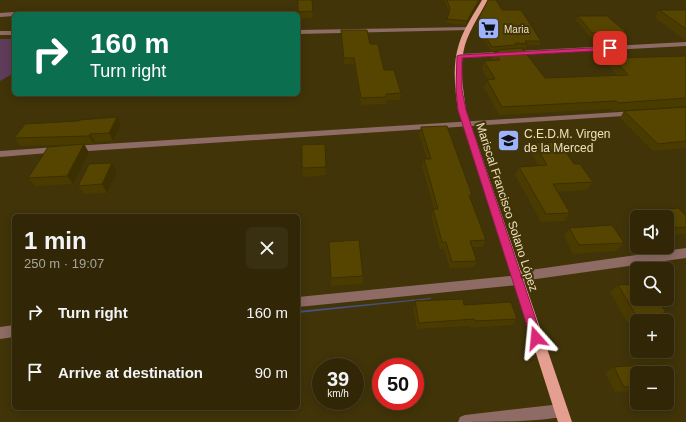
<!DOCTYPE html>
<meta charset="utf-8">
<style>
:root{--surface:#312707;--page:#392f11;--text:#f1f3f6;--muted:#a8a59b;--line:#4c4428}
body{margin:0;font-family:Arial,sans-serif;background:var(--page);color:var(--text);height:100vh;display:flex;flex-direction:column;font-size:15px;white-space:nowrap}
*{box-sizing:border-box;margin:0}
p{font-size:13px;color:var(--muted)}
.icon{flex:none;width:22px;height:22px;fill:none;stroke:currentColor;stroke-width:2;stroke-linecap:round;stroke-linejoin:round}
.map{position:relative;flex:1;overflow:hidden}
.drawer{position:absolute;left:12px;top:214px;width:288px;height:196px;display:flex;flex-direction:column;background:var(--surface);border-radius:6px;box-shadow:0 2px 10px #0003,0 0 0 1px var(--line)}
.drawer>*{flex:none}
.banner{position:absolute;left:12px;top:12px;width:288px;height:84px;border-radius:6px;box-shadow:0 2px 10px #0003,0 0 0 1px var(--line);background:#0b6e4f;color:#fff;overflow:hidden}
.controls{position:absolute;left:630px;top:210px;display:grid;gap:8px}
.controls a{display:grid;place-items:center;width:44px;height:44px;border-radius:6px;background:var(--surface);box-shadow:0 2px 10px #0003,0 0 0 1px var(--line);font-size:20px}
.speed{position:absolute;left:312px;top:358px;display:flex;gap:8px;font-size:20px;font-weight:700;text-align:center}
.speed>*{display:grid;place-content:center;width:52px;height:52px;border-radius:50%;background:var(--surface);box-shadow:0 2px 10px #0003,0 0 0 1px var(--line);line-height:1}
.speed small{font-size:10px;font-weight:400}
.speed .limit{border:6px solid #d22;background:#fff;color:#111}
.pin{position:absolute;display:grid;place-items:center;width:34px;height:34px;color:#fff;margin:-17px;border-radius:8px;box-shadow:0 2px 6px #0006}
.me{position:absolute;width:44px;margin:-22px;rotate:342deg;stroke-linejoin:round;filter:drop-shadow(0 0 3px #0008)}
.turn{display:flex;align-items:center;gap:14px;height:84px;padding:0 12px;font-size:18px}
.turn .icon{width:52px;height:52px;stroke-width:2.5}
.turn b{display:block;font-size:28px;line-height:34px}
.round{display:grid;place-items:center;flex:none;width:42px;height:42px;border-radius:6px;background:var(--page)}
.summary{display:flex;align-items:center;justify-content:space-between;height:68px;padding:0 12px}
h1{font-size:24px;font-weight:800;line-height:30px}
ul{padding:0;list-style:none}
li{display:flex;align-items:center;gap:12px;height:60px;padding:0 12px}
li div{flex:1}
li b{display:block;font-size:15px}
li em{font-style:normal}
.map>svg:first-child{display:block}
.green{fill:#603c5b}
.water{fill:#455282}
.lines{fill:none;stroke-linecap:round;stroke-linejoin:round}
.minor{fill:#8e6b64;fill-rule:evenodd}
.major{fill:#e49f91;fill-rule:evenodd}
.wall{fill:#4a3b01}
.shaded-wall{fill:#3c3001}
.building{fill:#564501;stroke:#3c3001}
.route{fill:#db2777;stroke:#8e194d}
.labels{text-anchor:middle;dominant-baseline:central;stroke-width:4;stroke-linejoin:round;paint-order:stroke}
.far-poi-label{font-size:10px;fill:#eee1bc;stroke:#413409;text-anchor:start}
.poi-label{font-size:12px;fill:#eee1bc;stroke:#413409;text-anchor:start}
.street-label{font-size:12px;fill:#eee1bc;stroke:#413409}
</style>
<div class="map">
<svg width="686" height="422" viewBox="0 0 686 422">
<rect width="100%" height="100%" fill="#413409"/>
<polygon class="green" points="0,39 14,39 14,75 12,74 0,81"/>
<polygon class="water" points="431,298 431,299 298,313 298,311"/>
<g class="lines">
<g class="minor">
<polygon points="0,13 14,12 17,14 14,14 14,16 0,17"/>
<polygon points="471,27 472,28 469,30 298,34 298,30"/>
<rect x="0" y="31" width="14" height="4"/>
<polygon points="686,42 686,46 460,58 457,56 460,54"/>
<polygon points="636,111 640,113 639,115 73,152 69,149 73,146"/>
<polygon points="57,147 61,150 60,152 0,157 0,151"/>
<polygon points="686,248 686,258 522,281 521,284 517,285 298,307 298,297 511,276 516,272"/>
<polygon points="14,325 14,337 0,339 0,327"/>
<path d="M 561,404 L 566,406 L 568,411 L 566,416 C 541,422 486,422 458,422 L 460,417 L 465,415 Z"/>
</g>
<path class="major" d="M 482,0 L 488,0 C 480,14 470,29 465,45 C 459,66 463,89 466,110 L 572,422 L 558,422 L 458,110 C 455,89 452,65 459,44 C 464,28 474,14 482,0 Z"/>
</g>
<g class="wall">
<polygon points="312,0 313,18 298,18 298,12"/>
<polygon points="444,0 480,0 466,25 446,23 449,12"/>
<polygon points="502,10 541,41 540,45 527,45 526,48 515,48 515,49 545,78 617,76 609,66 613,58 686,56 686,106 613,111 611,109 499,115 484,88 487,80 488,80 482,69 484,61 492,60 494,52 497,52 497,51 491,51 476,26 477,22"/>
<polygon points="659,10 686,10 686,41 655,18"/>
<polygon points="578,16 626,32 623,36 590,37 576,20"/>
<polygon points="341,30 370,44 384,70 401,93 400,100 386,100 386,104 361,105 354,64 344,64 341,37"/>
<polygon points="686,107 686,148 653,151 620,118 624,111"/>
<polygon points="117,117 121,125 113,141 95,142 94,144 20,146 14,138 79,121"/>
<polygon points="421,127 472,195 471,199 486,240 483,247 472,247 477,261 474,267 450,269 444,249 440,249 431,216 433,209 434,209 422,166 424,159 427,159 419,134"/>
<polygon points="534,143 574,164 593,182 587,190 558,192 570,213 565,221 541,222 515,175 519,167 539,166 530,151"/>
<polygon points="84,144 89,153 73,184 35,186 28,178"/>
<polygon points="325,144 326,175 303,177 302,168"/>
<polygon points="112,163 117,172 107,193 84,194 78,186"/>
<polygon points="660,210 686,216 686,234 668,236 667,236 667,217 654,217"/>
<polygon points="569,228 624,243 616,251 573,254 564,236"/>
<polygon points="329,242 363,276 363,284 331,286"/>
<polygon points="618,285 666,313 656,320 627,322 610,292"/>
<polygon points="415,301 464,305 517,319 512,325 471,328 470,326 417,329 413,308"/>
<polygon points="614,367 637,373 637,391 615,392 605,373"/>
</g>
<g class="shaded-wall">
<polygon points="479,0 480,0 466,25 467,21"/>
<polygon points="117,117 121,125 113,141 109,133"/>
<polygon points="90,134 95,142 94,144 89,136"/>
<polygon points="84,144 89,153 73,184 67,176"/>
<polygon points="112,163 117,172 107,193 102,184"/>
</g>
<g class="building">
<polygon points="298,0 312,0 313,11 298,12"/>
<polygon points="447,0 479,0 467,21 447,19 450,9"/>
<polygon points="488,0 496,0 502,10 521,10 541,41 525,41 527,44 515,43 516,45 492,47 477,22"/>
<polygon points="659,10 686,10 686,29"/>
<polygon points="578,16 607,16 626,32 592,33"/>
<polygon points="341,30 367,30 370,44 378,44 384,70 394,70 401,93 386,94 386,97 361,98 354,58 344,58"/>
<polygon points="522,48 545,78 628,75 613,58 686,56 686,98 618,103 616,101 502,107 487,80 495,79 484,61 500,60 494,52 499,52 497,50"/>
<polygon points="686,107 686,141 658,144 624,111"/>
<polygon points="117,117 109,133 90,134 89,136 14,138 25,124 79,121 80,120"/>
<polygon points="447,126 472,195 469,195 486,240 470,241 477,261 452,262 446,242 442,242 433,209 438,209 424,159 431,159 421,127"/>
<polygon points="559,142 574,164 580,164 593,182 553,184 570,213 546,214 519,167 547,165 534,143"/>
<polygon points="84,144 67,176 28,178 48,147"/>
<polygon points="325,144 326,167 302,168 302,145"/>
<polygon points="112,163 102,184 78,186 89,164"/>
<polygon points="678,208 686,216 686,227 676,228 667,218 667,217 660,210"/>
<polygon points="612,225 624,243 579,245 569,228"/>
<polygon points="359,240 363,276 331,278 329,242"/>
<polygon points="637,284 637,299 657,299 666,313 636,315 618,285"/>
<polygon points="463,299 464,305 511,302 517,319 475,321 474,319 419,323 415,301"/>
<polygon points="658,364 664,373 637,373 637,386 624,387 614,367"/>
<polygon points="667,379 670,384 667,384"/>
</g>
<polygon class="route" points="610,47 613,48 613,50 462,58 462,90 466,110 542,338 541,342 536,344 532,342 531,338 458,110 456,90 457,56 460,55"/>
<defs>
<symbol id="supermarket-square" viewBox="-11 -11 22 22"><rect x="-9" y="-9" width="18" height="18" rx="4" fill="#9fb3fd" stroke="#413409"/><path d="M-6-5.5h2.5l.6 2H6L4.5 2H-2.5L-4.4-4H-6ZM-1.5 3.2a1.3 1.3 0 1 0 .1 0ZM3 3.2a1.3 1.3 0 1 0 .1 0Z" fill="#111"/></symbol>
<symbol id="school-square" viewBox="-11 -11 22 22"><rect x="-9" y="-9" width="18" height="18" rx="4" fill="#9fb3fd" stroke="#413409"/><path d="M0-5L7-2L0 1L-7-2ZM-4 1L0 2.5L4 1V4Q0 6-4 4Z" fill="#111"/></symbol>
</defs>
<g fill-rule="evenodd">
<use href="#supermarket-square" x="476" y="16" width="25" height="25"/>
<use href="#school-square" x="496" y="128" width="25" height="25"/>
</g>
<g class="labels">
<g class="far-poi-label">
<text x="504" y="29">Maria</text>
</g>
<g class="poi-label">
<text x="524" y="134">C.E.D.M. Virgen<tspan x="524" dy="14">de la Merced</tspan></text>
</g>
<g class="street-label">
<text transform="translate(507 207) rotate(72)">Mariscal Francisco Solano López</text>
</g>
</g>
</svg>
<div class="controls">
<a><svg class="icon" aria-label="sound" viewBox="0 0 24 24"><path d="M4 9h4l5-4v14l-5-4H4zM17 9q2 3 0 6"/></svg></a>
<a><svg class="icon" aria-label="search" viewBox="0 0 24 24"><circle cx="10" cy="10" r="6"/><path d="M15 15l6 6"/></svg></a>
<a>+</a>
<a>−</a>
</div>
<div class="speed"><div>39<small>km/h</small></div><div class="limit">50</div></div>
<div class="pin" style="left:610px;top:48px;background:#d93025"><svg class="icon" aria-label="arrive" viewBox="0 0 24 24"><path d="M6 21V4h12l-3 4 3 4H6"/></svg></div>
<svg class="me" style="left:536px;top:338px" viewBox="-20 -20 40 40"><path d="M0-17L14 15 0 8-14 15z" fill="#db2777" stroke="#fff" stroke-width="4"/></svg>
<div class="banner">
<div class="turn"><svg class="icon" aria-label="right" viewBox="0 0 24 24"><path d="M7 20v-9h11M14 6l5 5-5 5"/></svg><div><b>160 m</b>Turn right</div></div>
</div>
<section class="drawer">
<div class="summary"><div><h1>1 min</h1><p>250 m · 19:07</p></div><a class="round"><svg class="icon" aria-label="close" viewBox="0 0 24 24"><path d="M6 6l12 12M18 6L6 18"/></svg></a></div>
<ul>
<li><svg class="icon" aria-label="right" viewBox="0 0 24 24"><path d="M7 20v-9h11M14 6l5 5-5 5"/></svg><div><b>Turn right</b></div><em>160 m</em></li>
<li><svg class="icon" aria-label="arrive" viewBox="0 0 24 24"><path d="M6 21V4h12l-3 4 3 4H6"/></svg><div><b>Arrive at destination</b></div><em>90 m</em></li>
</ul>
</section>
</div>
